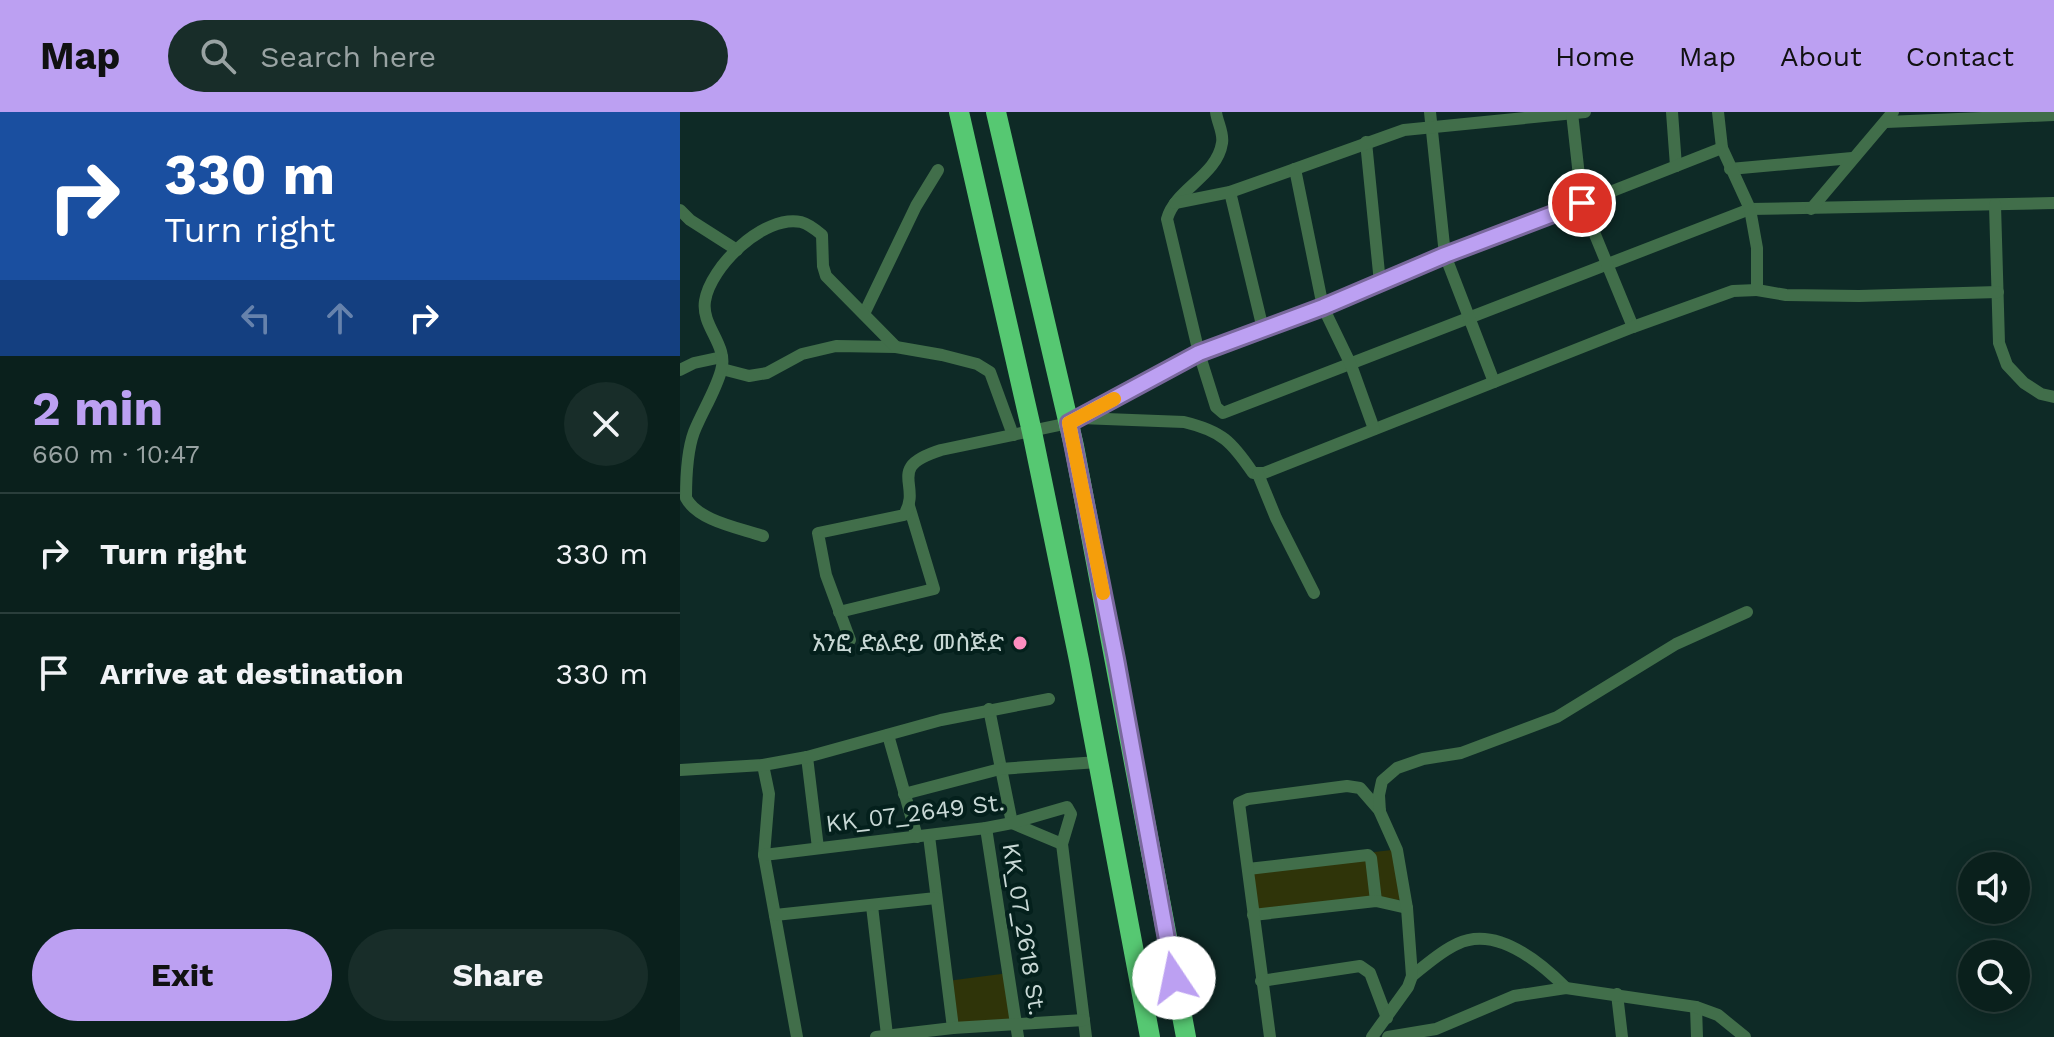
<!DOCTYPE html>
<meta charset="utf-8">
<style>
:root{--surface:#0a201c;--page:#182d29;--text:#f1f3f6;--muted:#99a3a3;--line:#2a3e3b;--accent:#bca0f2}
body{margin:0;font-family:"Work Sans","Noto Sans Ethiopic",sans-serif;background:var(--page);color:var(--text);height:100vh;display:flex;flex-direction:column;font-size:30px;white-space:nowrap}
*{box-sizing:border-box;margin:0}
p{font-size:26px;color:var(--muted)}
.icon{flex:none;width:44px;height:44px;fill:none;stroke:currentColor;stroke-width:2;stroke-linecap:round;stroke-linejoin:round}
.map{position:relative;flex:1;overflow:hidden}
.drawer{display:flex;flex-direction:column;background:var(--surface);width:680px}
.drawer>*{flex:none}
.banner{background:#1a4fa0;color:#fff;overflow:hidden}
.fabs{position:absolute;left:1278px;top:740px;display:grid;gap:16px}
.fabs a{display:grid;place-items:center;width:72px;height:72px;border-radius:50%;background:var(--surface);box-shadow:0 4px 20px #0003,0 0 0 2px var(--line);font-size:40px}
.pin{position:absolute;display:grid;place-items:center;width:68px;height:68px;color:#fff;margin:-34px;border:4px solid #fff;border-radius:50%;box-shadow:0 2px 8px #0007}
.me{position:absolute;width:88px;margin:-44px;rotate:349deg;stroke-linejoin:round;filter:drop-shadow(0 0 6px #0008)}
.turn{display:flex;align-items:center;gap:28px;height:168px;padding:0 32px;font-size:36px}
.turn .icon{width:104px;height:104px;stroke-width:2.5}
.turn b{display:block;font-size:56px;line-height:68px}
.lanes{display:flex;align-items:center;height:76px;padding:0 32px;background:#0003;justify-content:center;gap:40px;direction:ltr}
.lanes .off{opacity:.35}
.round{display:grid;place-items:center;flex:none;width:84px;height:84px;border-radius:42px;background:var(--page)}
.summary{display:flex;align-items:center;justify-content:space-between;height:136px;padding:0 32px}
h1{font-size:48px;font-weight:700;line-height:60px;color:var(--accent)}
.cta{display:flex;gap:16px;margin-top:auto;padding:16px 32px}
.cta a{flex:1;height:92px;border-radius:48px;background:var(--accent);color:#111;font-size:32px;font-weight:700;line-height:92px;text-align:center}
.cta a+a{background:var(--page);color:var(--text)}
ul{padding:0;list-style:none}
li{display:flex;align-items:center;gap:24px;height:120px;padding:0 32px;border-top:2px solid var(--line)}
li div{flex:1}
li b{display:block;font-size:30px}
li em{font-style:normal}
header{display:flex;align-items:center;gap:48px;box-sizing:border-box;height:112px;padding:0 40px;background:var(--accent);color:#111}
header strong{font-size:38px}
nav{display:flex;gap:44px;margin-inline-start:auto;font-size:28px}
.search{width:560px;height:72px;background:var(--page);display:flex;align-items:center;gap:20px;box-sizing:border-box;padding:0 28px;border-radius:44px;color:var(--muted);font-size:30px}
main{display:flex;flex:1;min-height:0}
.map>svg:first-child{display:block}
.green{fill:#2f3409}
.lines{fill:none;stroke-linecap:round;stroke-linejoin:round}
.minor{stroke:#416e4a;stroke-width:12}
.trunk{stroke:#56c872;stroke-width:20}
.route-casing{stroke:#7a689d;stroke-width:20}
.route{stroke:#bca0f2;stroke-width:14}
.slow{stroke:#f59e0b;stroke-width:14}
.poi-dot{fill:#fd8ec0;stroke:#04201c;stroke-width:3}
.labels{text-anchor:middle;dominant-baseline:central;stroke-width:8;stroke-linejoin:round;paint-order:stroke}
.poi-label{font-size:24px;fill:#c8d8d5;stroke:#04201c;text-anchor:end}
.street-label{font-size:24px;fill:#c8d8d5;stroke:#04201c}
</style>
<header>
<strong>Map</strong>
<div class="search"><svg class="icon" aria-label="search" viewBox="0 0 24 24"><circle cx="10" cy="10" r="6"/><path d="M15 15l6 6"/></svg>Search here</div>
<nav><a>Home</a><a>Map</a><a>About</a><a>Contact</a></nav>
</header>
<main>
<section class="drawer">
<div class="banner">
<div class="turn"><svg class="icon" aria-label="right" viewBox="0 0 24 24"><path d="M7 20v-9h11M14 6l5 5-5 5"/></svg><div><b>330 m</b>Turn right</div></div>
<div class="lanes"><svg class="icon off" aria-label="left" viewBox="0 0 24 24"><path d="M17 20v-9H6M10 6l-5 5 5 5"/></svg><svg class="icon off" aria-label="ahead" viewBox="0 0 24 24"><path d="M12 20V5M6 11l6-6 6 6"/></svg><svg class="icon" aria-label="right" viewBox="0 0 24 24"><path d="M7 20v-9h11M14 6l5 5-5 5"/></svg></div>
</div>
<div class="summary"><div><h1>2 min</h1><p>660 m · 10:47</p></div><a class="round"><svg class="icon" aria-label="close" viewBox="0 0 24 24"><path d="M6 6l12 12M18 6L6 18"/></svg></a></div>
<ul>
<li><svg class="icon" aria-label="right" viewBox="0 0 24 24"><path d="M7 20v-9h11M14 6l5 5-5 5"/></svg><div><b>Turn right</b></div><em>330 m</em></li>
<li><svg class="icon" aria-label="arrive" viewBox="0 0 24 24"><path d="M6 21V4h12l-3 4 3 4H6"/></svg><div><b>Arrive at destination</b></div><em>330 m</em></li>
</ul>
<div class="cta"><a>Exit</a><a>Share</a></div>
</section>
<div class="map">
<svg width="1374" height="925" viewBox="0 0 1374 925">
<rect width="100%" height="100%" fill="#0e2a26"/>
<g class="green">
<polygon points="720,737 726,787 572,803 567,755"/>
<polygon points="329,861 337,913 273,916 267,869"/>
</g>
<g class="lines">
<g class="minor">
<path d="M 536,0 C 537,10 544,21 542,31 C 537,64 495,77 487,107 L 519,241 L 536,295 L 543,301 L 1070,97 L 1374,91"/>
<polyline points="750,0 765,143 814,270"/>
<polyline points="992,0 996,54"/>
<polyline points="1206,10 1374,3"/>
<polyline points="686,30 700,171"/>
<polyline points="1050,57 1172,46"/>
<polyline points="550,80 583,217"/>
<polyline points="495,91 550,80 615,57"/>
<polyline points="1315,93 1319,231 1327,253 1344,271 1361,282 1374,285"/>
<polyline points="1131,97 1213,0"/>
<polyline points="0,98 10,108 57,138"/>
<polyline points="1077,178 1106,183 1179,184 1318,180"/>
<polyline points="184,202 236,94 258,58"/>
<polyline points="953,215 902,91 1042,36"/>
<polyline points="42,257 69,264 87,261 122,242 156,234 216,235 262,243 297,252 310,260 333,323"/>
<polyline points="0,258 14,251 42,245"/>
<path d="M 400,306 L 504,310 C 542,319 552,330 573,361 L 584,361 L 953,215 L 1053,179 L 1077,178 L 1077,136 L 1070,97 L 1042,36 L 1038,0"/>
<polyline points="694,317 671,253 643,195 615,57 724,18 905,0"/>
<polyline points="578,362 596,406 634,481"/>
<path d="M 83,424 C 60,416 18,409 6,386 C 6,366 7,339 14,320 C 22,300 35,280 41,259 C 49,233 21,215 25,189 C 30,155 84,102 121,110 C 129,112 136,118 142,123 L 143,154 L 146,164 L 216,235"/>
<polyline points="159,500 254,477 229,394"/>
<path d="M 170,528 L 146,463 L 138,421 L 224,403 C 243,372 204,356 261,338 L 389,311 L 519,241 L 643,195 L 765,143 L 902,91 L 892,1"/>
<polyline points="309,597 332,711"/>
<polyline points="208,623 237,725"/>
<polyline points="127,645 138,736"/>
<polyline points="83,653 89,682 84,743 117,925"/>
<polyline points="0,658 83,653 127,645 261,608 369,587"/>
<polyline points="224,682 320,657 418,650"/>
<polyline points="332,711 382,732"/>
<polyline points="306,716 338,925"/>
<polyline points="249,724 273,916"/>
<polyline points="84,743 306,716 332,711 387,695 391,702 382,732 406,925"/>
<polyline points="568,757 688,743 691,746 696,789"/>
<polyline points="192,794 207,923"/>
<polyline points="95,803 256,786"/>
<polyline points="573,803 696,789 727,796"/>
<path d="M 732,864 C 746,853 761,839 777,832 C 816,813 861,851 886,876"/>
<polyline points="581,869 680,854 690,861 707,906"/>
<polyline points="937,882 942,925"/>
<polyline points="1016,895 1017,925"/>
<polyline points="196,925 273,916 404,908"/>
<polyline points="590,925 559,691 568,687 667,674 680,676 700,699"/>
<polyline points="692,925 728,875 732,864 727,796 717,738 700,700 699,683 702,669 717,656 743,647 781,641 877,605 996,532 1067,500"/>
<polyline points="708,925 756,917 834,884 886,876 1016,895 1038,903 1065,925"/>
</g>
<g class="trunk">
<polyline points="279,0 352,320 399,548 470,925"/>
<polyline points="316,0 394,334 506,925"/>
</g>
</g>
<g class="lines">
<defs>
<polyline id="route" points="494,866 436,547 389,311 519,241 643,195 765,143 902,91"/>
</defs>
<use href="#route" class="route-casing"/>
<use href="#route" class="route"/>
<polyline class="slow" points="423,481 389,311 434,287"/>
</g>
<circle class="poi-dot" cx="340" cy="531" r="8"/>
<g class="labels">
<g class="poi-label">
<text x="324" y="531">አንፎ ድልድይ መስጅድ</text>
</g>
<g class="street-label">
<text transform="translate(235 701) rotate(-7)">KK_07_2649 St.</text>
<text transform="translate(344 817) rotate(81)">KK_07_2618 St.</text>
</g>
</g>
</svg>
<div class="fabs">
<a><svg class="icon" aria-label="sound" viewBox="0 0 24 24"><path d="M4 9h4l5-4v14l-5-4H4zM17 9q2 3 0 6"/></svg></a>
<a><svg class="icon" aria-label="search" viewBox="0 0 24 24"><circle cx="10" cy="10" r="6"/><path d="M15 15l6 6"/></svg></a>
</div>
<div class="pin" style="left:902px;top:91px;background:#d93025"><svg class="icon" aria-label="arrive" viewBox="0 0 24 24"><path d="M6 21V4h12l-3 4 3 4H6"/></svg></div>
<svg class="me" style="left:494px;top:866px" viewBox="-20 -20 40 40"><circle r="19" fill="#fff"/><path d="M0-13L10 11 0 6-10 11z" fill="#bca0f2"/></svg>
</div>
</main>
